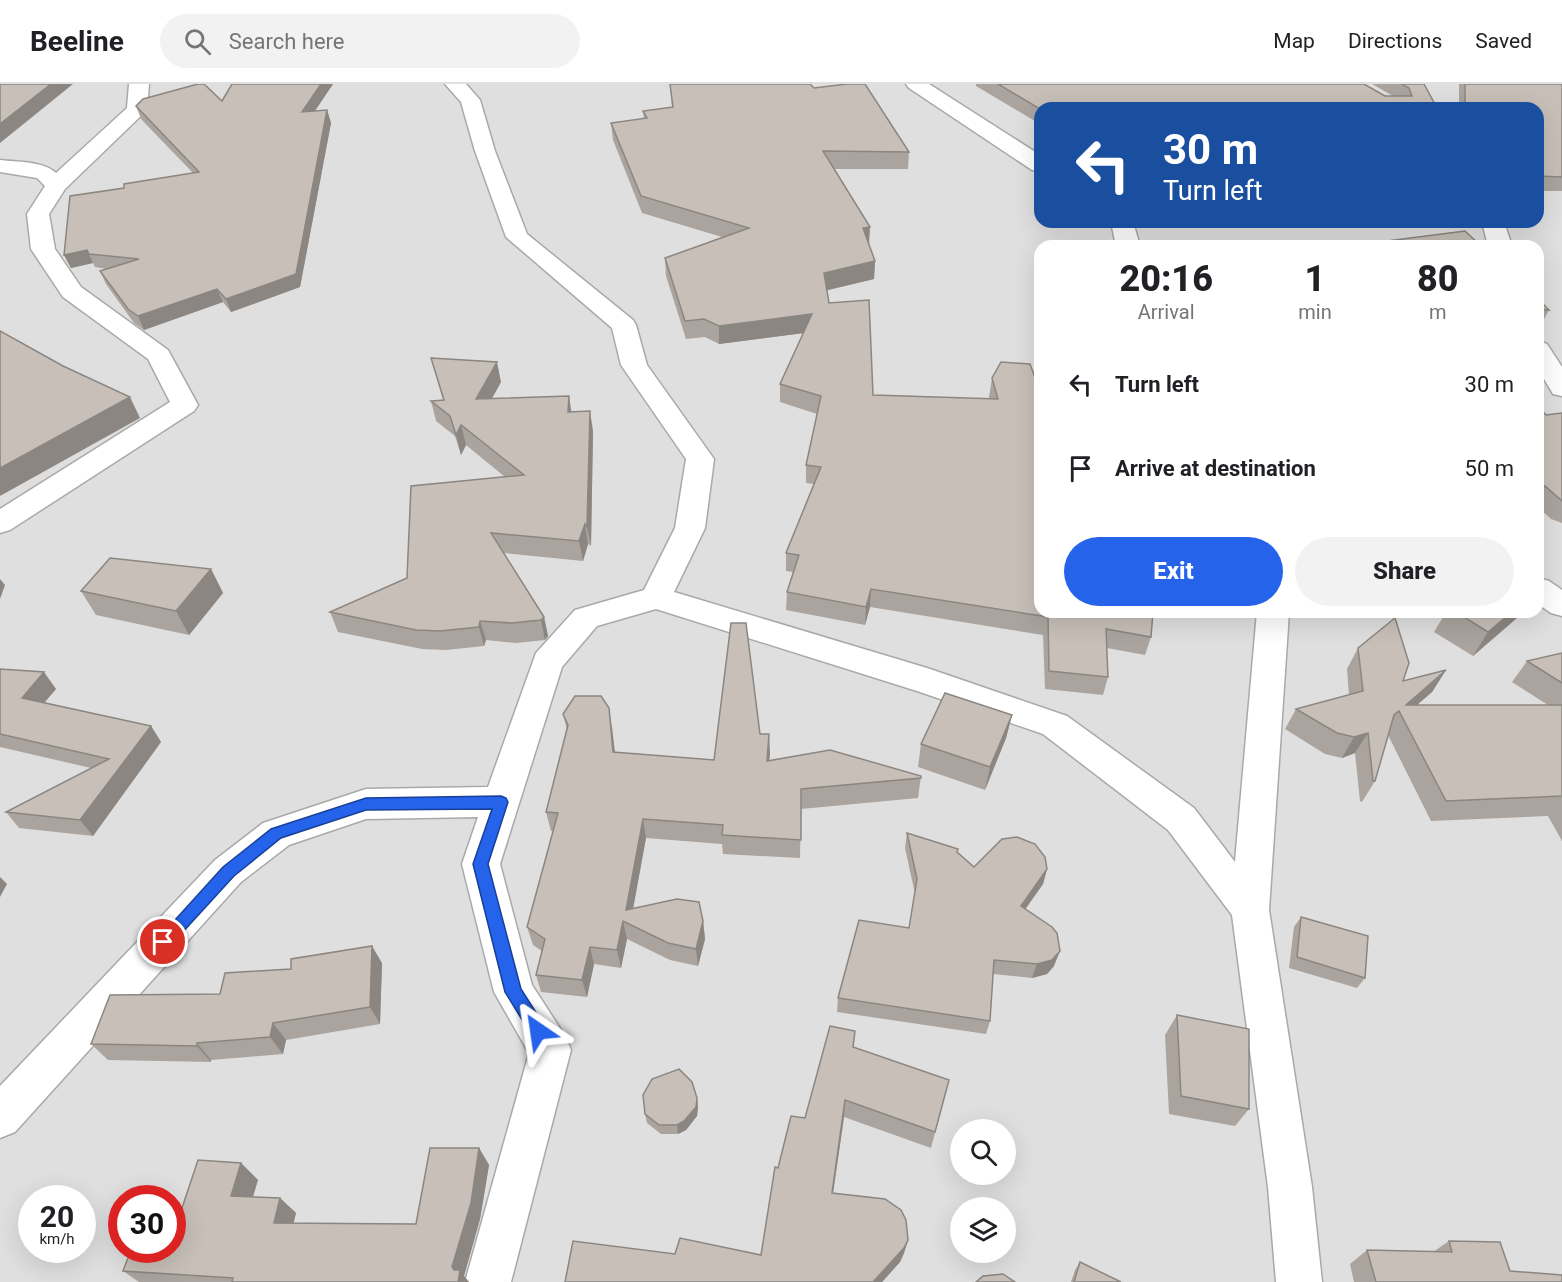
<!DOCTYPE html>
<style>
:root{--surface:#fff;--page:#f2f2f2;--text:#202124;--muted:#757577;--line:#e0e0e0;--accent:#2563eb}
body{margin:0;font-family:Roboto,sans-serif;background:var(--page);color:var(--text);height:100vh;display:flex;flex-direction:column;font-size:22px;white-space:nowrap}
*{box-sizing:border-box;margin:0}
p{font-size:20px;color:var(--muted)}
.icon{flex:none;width:33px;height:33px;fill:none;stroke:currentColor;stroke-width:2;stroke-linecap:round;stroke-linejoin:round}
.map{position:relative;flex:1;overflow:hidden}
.drawer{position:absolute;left:1034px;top:156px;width:510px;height:378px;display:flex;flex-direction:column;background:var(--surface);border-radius:18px;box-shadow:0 6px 24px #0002}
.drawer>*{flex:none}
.hud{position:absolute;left:1034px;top:18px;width:510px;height:126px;border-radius:18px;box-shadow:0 6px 24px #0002;background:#1a4fa0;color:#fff;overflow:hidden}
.fabs{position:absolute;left:950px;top:1035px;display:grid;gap:12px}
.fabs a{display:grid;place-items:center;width:66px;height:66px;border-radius:50%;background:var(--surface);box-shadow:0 6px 24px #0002;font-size:30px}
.speed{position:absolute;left:18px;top:1101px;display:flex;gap:12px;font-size:30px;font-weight:700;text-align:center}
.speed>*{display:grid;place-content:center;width:78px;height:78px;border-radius:50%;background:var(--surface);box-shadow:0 6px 24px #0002;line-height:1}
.speed small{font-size:15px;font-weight:400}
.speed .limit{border:9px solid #d22;background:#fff;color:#111}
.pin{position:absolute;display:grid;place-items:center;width:51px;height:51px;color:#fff;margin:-26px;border:3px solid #fff;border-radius:50%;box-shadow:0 2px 6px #0007}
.me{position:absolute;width:66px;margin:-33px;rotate:328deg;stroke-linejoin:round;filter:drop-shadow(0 0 4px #0008)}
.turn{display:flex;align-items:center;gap:21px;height:126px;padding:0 30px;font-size:27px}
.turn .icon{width:78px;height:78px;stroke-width:2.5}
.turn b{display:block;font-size:42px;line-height:51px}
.eta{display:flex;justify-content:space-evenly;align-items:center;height:102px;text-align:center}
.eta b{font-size:36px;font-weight:800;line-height:42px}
.cta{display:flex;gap:12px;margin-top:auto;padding:12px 30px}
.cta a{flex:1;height:69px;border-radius:36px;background:var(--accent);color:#fff;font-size:24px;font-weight:800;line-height:69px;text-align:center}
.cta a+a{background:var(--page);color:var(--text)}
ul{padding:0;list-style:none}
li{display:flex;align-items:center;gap:18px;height:84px;padding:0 30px}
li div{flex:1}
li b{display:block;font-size:22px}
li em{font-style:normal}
header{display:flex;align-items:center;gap:36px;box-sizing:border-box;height:84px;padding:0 30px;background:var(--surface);border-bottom:2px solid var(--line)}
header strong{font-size:28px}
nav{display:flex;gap:33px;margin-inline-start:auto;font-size:21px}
.search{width:420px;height:54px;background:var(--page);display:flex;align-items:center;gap:15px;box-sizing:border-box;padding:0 21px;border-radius:33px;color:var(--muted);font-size:22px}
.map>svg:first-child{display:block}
.residential{fill:#e0dfdf;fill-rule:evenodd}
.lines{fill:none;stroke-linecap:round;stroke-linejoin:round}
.minor-casing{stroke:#a9a9a9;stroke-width:3}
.minor{fill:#fff;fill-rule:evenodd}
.wall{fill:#aba49e}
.shaded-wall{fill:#8b8681}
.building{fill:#c7bfb8;stroke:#8b8681;stroke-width:1.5}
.route{fill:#2563eb;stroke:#184099;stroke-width:1.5}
</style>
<header>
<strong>Beeline</strong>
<div class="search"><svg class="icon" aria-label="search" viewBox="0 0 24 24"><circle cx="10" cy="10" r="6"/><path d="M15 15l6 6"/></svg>Search here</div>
<nav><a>Map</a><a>Directions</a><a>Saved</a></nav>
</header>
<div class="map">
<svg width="1562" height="1198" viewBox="0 0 1562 1198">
<rect width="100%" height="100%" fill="#f2efe9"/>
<path class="residential" d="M 0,0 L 1562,0 L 1562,1198 L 0,1198 ZM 1040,24 L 1538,24 L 1538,138 L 1040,138 ZM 1040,162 L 1538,162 L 1538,528 L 1040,528 ZM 960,1046 L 1005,1046 L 1005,1090 L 960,1090 ZM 32,1114 L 82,1114 L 82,1166 L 32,1166 ZM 122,1114 L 172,1114 L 172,1166 L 122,1166 ZM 960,1124 L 1005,1124 L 1005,1168 L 960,1168 Z"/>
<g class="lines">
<defs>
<g id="minor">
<path d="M 129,0 L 149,0 L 147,26 L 65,105 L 49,130 L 55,165 L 81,203 L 168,266 L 198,321 L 194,327 L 10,446 L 0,449 L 0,425 L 170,318 L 148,275 L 63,213 L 31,165 L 27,130 L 45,102 L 37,94 L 0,88 L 0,76 C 16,78 44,77 56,89 L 127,24 Z"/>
<polygon points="445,0 466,0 480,16 495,67 527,150 633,236 636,241 647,281 714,375 705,444 674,508 927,584 1067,632 1194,724 1235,778 1257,528 1289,528 1269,826 1312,1103 1322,1198 1276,1198 1268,1103 1232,831 1168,746 1043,650 917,607 656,525 597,542 562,583 500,780 532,901 565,952 571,966 511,1198 465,1198 529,969 494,908 462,780 478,733 366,735 289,761 241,798 15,1048 0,1054 0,1002 215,776 263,739 366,705 488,703 536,569 575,526 644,506 675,444 686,375 621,281 612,244 506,153 475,67 461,18"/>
<polygon points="906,0 929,0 1040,71 1040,87 1032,86 909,4"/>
<polygon points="1111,138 1133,138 1140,162 1116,162"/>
<polygon points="1482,138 1504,138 1512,162 1488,162"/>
<polygon points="1538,257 1547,260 1562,283 1562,312 1553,310 1538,285"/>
<polygon points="1538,494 1549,497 1562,506 1562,532 1551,529 1538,520"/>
</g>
</defs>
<use href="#minor" class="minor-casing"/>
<use href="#minor" class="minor"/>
</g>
<g class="wall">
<polygon points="232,0 333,0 315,27 327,26 331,39 300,203 231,228 223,218 144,246 134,239 106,200 100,187 107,185 95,183 93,179 71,184 64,171 124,104 193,89 141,35 136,22 222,17"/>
<polygon points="670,0 810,0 814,4 909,68 908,85 834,85 869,161 875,177 874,195 827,206 829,219 873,311 990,315 989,313 992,294 1001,278 1040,528 1151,553 1145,571 1107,564 1108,593 1103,611 1045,605 1043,551 870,523 865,541 786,526 787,508 793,488 786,487 786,469 814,400 806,399 806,381 817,330 780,318 780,300 803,249 719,260 705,253 686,255 666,192 665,174 722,153 642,129 613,56 611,39 644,35 643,27 672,23"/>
<polygon points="976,0 1364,0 1385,12 1393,12 1372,0 1424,0 1437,24 1040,24 1040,40 976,2"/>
<polygon points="1459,0 1562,0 1562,107 1538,107 1538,24 1459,24"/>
<polygon points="1538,215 1549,226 1541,241 1538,241"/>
<polygon points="431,274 501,298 492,314 571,328 593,347 591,462 588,460 583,477 504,469 544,533 548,552 545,556 516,559 486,556 484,562 446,566 422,565 338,548 330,528 407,494 505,393 466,361 461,371 455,352 436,337 431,317 443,316"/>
<polygon points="1538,322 1546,331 1562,329 1562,439 1551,435 1538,423"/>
<polygon points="211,485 223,509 189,551 96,531 81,507"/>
<polygon points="1446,528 1521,528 1518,533 1473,572 1434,548"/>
<polygon points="1358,564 1403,597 1446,586 1432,608 1417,621 1548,621 1512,598 1527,577 1562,569 1562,757 1548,732 1431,737 1388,651 1375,697 1362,718 1360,717 1355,669 1342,674 1325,670 1285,645 1296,625 1349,611 1347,585"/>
<polygon points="0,585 56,605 44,618 151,642 161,658 93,752 19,744 6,728 91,684 0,663"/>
<polygon points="563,630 612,644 615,668 714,676 760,650 769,650 769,677 921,692 918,714 801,725 800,774 723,770 722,760 646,754 633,825 703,837 705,855 698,882 670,876 627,855 621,884 594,880 587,913 541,908 536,891 542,867 533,861 527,843 553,747 551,747 546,728 567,646"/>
<polygon points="1012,631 1006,654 985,706 918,683 921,660"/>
<polygon points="907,749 958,769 974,783 1047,785 1043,800 1025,825 1054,882 1047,890 1032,894 993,890 990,937 986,950 837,928 838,914 909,844 915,810 905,764"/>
<polygon points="1301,833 1365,894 1357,904 1289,884 1294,843"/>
<polygon points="382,879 380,940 286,956 283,970 211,976 211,978 108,976 91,960"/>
<polygon points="1177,931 1249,1025 1235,1042 1169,1030 1165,951"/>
<polygon points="854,963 949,996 931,1064 844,1033 833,1109 908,1156 904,1169 900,1178 882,1198 565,1198 675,1170 761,1171 805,1034"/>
<polygon points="697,1014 698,1023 697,1032 686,1046 678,1050 661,1050 647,1039 645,1030"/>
<polygon points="479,1064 489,1081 480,1135 464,1192 469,1198 139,1198 123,1187 181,1127 241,1079 258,1096 253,1113 280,1114 296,1129 293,1139 416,1140"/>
<polygon points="1449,1157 1510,1187 1562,1198 1354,1198 1350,1180 1367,1166 1433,1168"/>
<polygon points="1080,1178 1121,1198 1071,1198 1075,1186"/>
</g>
<g class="shaded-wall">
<polygon points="51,0 73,0 0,59 0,40"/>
<polygon points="321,0 333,0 306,40 302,28"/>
<polygon points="327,26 331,39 300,203 231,228 226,215"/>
<polygon points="870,143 869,161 863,144"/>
<polygon points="87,166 93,179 71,184 64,171"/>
<polygon points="875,177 874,195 824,207 824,189"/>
<polygon points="217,205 223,218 144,246 138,232"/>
<polygon points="812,230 812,248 719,260 719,242"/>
<polygon points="497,278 501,298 481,334 476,315"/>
<polygon points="569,312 572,332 568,328"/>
<polygon points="130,313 140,334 0,412 0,384"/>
<polygon points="590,327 593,347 591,462 587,443"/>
<polygon points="461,341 466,361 461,371 456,351"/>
<polygon points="1545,402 1538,415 1538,406"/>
<polygon points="585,440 588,460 583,477 579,457"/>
<polygon points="211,485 223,509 189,551 176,527"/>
<polygon points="0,495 5,501 0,515"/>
<polygon points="871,505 870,523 865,541 866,523"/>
<polygon points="1512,528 1521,528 1518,533 1473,572 1488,548"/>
<polygon points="544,533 548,552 545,556 541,536"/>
<polygon points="480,537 486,556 484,562 479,543"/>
<polygon points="1446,586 1432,608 1403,633 1406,621"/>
<polygon points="44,588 56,605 35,630 22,614"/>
<polygon points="609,624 612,644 617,688 613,668"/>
<polygon points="1012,631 1006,654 985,706 990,683"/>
<polygon points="151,642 161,658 93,752 80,736"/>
<polygon points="1368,649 1355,669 1342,674 1354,653"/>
<polygon points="769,650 770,670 767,697 767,677"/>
<polygon points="643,735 646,754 630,841 626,826"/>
<polygon points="1047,785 1043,800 1017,837 1021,822"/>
<polygon points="0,793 7,800 0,813"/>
<polygon points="623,837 627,855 621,884 617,866"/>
<polygon points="703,837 705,855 698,882 696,865"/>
<polygon points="372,862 382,879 380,940 370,923"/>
<polygon points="590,863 594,880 587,913 582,896"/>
<polygon points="1060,867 1054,882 1047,890 1032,894 1037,880"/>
<polygon points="273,939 286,956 283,970 270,953"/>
<polygon points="197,959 211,976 211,978 197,962"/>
<polygon points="697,1014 698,1023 697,1032 686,1046 678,1050 677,1041"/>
<polygon points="845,1016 844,1033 831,1123 832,1109"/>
<polygon points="479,1064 489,1081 480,1135 464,1192 469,1198 458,1198 452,1183"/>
<polygon points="241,1079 258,1096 248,1128 231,1112"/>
<polygon points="280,1114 296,1129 290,1154 274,1139"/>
<polygon points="908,1156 904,1169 900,1178 882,1198 873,1198"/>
</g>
<g class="building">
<polygon points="0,0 51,0 0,40"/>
<polygon points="198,0 204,0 222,17 232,0 321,0 302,28 327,26 296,190 226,215 217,205 138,232 128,225 100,187 139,175 89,170 87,166 64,171 70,112 124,104 124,100 199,88 136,22 143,15"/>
<polygon points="670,0 810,0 814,4 847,0 865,0 909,68 823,67 870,143 863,144 875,177 824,189 829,219 869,216 873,311 998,315 992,294 1001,278 1030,280 1040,307 1040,528 1153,528 1151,553 1106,545 1108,593 1049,587 1048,533 871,505 866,523 787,508 799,471 786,469 821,383 806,381 821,312 780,300 812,230 719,242 704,235 685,237 665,174 749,144 641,112 611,39 647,34 643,27 673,23"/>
<polygon points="998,0 1364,0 1385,12 1412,12 1409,4 1401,0 1424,0 1437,24 1040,24 1040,25"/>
<polygon points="1465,0 1562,0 1562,93 1538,92 1538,24 1465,24"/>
<polygon points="1465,147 1481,162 1348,162"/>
<polygon points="1538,215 1549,226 1538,225"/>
<polygon points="0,247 63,282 130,313 0,384"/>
<polygon points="431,274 497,278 476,315 569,312 568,328 590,327 587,443 585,440 579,457 491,449 544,533 541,536 512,539 480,537 479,543 440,547 416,546 330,528 407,494 411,402 524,391 461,341 456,351 450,332 431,317 444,316"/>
<polygon points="1538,322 1546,331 1562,329 1562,417 1545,402 1538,406"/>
<polygon points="110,474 211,485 176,527 81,507"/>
<polygon points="1456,528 1512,528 1488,548"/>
<polygon points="1395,534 1409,579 1403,597 1446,586 1406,621 1562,621 1562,712 1446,717 1399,627 1394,631 1375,697 1373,697 1368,649 1354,653 1337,649 1296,625 1363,607 1358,564"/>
<polygon points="731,539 746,539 760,650 769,650 767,677 830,666 921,692 921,694 801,705 801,756 722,751 723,741 643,735 626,826 677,815 699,818 703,837 696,865 668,859 623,837 617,866 590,863 582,896 536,891 545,855 527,843 558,729 546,728 568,641 563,630 575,612 601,612 609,624 613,668 714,676"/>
<polygon points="1562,569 1562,599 1527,577"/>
<polygon points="0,585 44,588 22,614 151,642 80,736 6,728 109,675 0,650"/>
<polygon points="945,609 1012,631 990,683 921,660"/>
<polygon points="907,749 958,765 957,768 974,783 1002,755 1017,753 1035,760 1045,773 1047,785 1021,822 1052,843 1057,849 1060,867 1052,876 1037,880 994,876 990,937 838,914 859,836 909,844 917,795"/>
<polygon points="1301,833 1368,852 1365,894 1297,873"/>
<polygon points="372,862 370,923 273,939 270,953 197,959 197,962 91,960 110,911 220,910 225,889 291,885 291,875"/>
<polygon points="1177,931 1249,945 1249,1025 1181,1012"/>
<polygon points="830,942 855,947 853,963 949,996 935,1048 845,1016 832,1109 885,1115 901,1126 906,1136 908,1156 904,1164 873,1198 565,1198 573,1157 675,1170 680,1154 761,1171 775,1083 778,1084 791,1032 805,1034"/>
<polygon points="679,985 692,998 697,1014 696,1023 684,1037 677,1041 659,1041 645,1030 643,1011 652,995"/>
<polygon points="430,1064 479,1064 471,1119 452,1183 454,1186 460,1186 458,1198 232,1198 233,1194 123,1187 131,1166 172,1166 172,1126 181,1127 198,1076 241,1079 231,1112 280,1114 274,1139 416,1140"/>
<polygon points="1449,1157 1500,1158 1510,1187 1562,1191 1562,1198 1376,1198 1367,1166 1452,1168"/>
<polygon points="1080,1178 1121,1198 1074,1198"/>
<polygon points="1003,1190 1015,1198 976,1198 983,1192"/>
</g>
<polygon class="route" points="501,712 506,714 508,718 488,780 521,905 544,941 546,947 544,952 538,955 532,952 505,908 473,780 492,725 366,726 281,754 234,792 169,863 163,865 158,863 155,858 223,783 271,745 366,714"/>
</svg>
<div class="fabs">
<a><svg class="icon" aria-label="search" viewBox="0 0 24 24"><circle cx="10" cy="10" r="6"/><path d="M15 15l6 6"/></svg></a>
<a><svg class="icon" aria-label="layers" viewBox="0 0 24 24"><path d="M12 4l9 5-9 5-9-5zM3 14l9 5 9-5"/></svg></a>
</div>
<div class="speed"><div>20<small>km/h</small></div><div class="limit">30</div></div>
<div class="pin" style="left:163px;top:858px;background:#d93025"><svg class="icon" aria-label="arrive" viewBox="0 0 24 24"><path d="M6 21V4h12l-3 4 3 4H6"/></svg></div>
<svg class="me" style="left:538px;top:947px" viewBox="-20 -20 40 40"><path d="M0-17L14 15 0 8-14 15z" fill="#2563eb" stroke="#fff" stroke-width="4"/></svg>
<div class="hud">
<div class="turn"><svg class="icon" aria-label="left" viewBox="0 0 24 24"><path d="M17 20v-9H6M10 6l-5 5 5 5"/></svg><div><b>30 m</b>Turn left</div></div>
</div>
<section class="drawer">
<div class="eta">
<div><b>20:16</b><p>Arrival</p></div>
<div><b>1</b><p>min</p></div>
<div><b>80</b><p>m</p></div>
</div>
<ul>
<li><svg class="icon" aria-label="left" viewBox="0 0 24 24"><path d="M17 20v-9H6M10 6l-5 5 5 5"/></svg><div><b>Turn left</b></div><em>30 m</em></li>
<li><svg class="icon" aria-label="arrive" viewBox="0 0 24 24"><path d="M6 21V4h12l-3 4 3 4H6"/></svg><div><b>Arrive at destination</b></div><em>50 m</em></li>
</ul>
<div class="cta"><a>Exit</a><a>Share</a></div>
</section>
</div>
